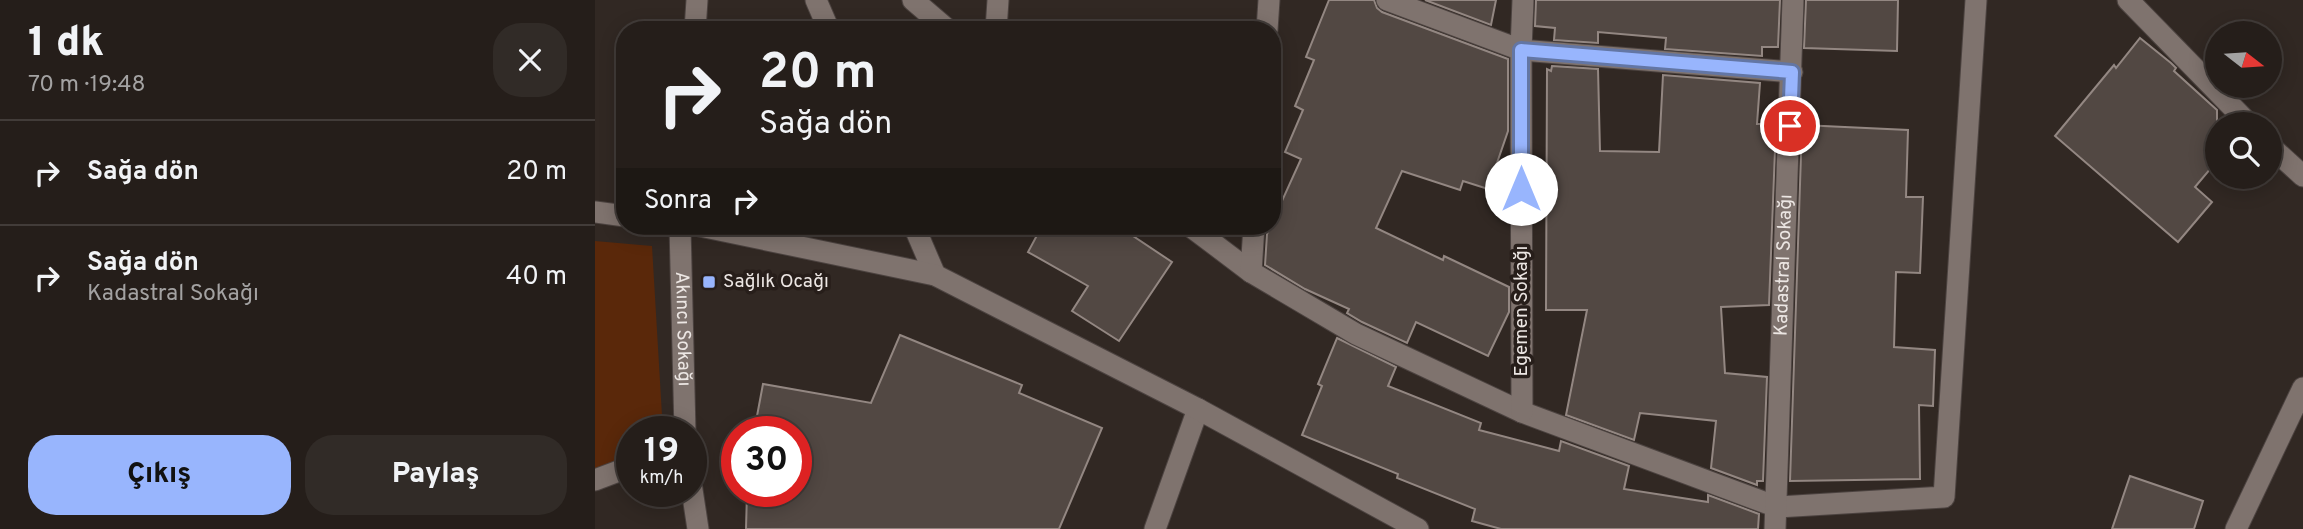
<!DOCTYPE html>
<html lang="tr">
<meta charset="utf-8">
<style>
:root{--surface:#251e1a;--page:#312b27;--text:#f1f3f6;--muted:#a3a2a2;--line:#423c39;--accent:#98b5fd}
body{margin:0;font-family:Overpass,sans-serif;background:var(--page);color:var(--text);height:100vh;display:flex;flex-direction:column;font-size:26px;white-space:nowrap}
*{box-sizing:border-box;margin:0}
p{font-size:23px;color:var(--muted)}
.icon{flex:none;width:38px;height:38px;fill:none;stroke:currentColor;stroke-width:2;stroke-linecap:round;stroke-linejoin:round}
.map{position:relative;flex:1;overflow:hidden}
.panel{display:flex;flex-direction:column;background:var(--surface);width:595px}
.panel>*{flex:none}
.top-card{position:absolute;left:21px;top:21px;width:665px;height:214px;border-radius:28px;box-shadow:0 4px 18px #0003,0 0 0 2px var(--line);background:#251e1a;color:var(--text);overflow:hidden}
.needle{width:46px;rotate:107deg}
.controls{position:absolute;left:1610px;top:21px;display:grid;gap:14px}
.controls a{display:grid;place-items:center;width:77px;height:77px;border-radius:50%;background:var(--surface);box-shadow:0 4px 18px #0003,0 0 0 2px var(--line);font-size:35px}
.speed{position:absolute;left:21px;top:416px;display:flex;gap:14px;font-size:35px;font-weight:700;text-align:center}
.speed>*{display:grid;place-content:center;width:91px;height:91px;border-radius:50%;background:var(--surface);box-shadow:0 4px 18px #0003,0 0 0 2px var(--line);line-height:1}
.speed small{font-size:18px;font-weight:400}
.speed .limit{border:10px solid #d22;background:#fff;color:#111}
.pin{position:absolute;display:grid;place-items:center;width:60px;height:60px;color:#fff;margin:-30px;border:4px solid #fff;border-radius:50%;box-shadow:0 2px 7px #0007}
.me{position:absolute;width:77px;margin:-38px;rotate:0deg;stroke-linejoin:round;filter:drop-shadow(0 0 5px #0008)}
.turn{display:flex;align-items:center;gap:24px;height:147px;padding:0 28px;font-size:32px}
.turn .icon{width:91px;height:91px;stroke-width:2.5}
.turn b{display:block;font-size:49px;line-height:60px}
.then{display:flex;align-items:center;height:66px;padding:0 28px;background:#0003;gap:14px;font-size:26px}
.round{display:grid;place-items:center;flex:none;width:74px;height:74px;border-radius:28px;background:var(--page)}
.summary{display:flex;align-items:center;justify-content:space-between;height:119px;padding:0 28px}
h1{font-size:42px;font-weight:800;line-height:52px}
.primary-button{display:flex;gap:14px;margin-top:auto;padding:14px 28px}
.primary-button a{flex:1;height:80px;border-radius:28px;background:var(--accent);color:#111;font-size:28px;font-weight:800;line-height:80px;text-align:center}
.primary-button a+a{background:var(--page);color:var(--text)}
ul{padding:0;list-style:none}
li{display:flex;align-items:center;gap:21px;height:105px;padding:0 28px;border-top:2px solid var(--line)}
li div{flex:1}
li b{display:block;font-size:26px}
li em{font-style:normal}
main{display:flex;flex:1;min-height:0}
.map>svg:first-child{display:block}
.green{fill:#5a280a}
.building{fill:#524843;stroke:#938782;stroke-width:2}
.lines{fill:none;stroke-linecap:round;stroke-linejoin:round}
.minor-casing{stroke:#4c4340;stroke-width:23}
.tertiary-casing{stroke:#4c4340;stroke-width:23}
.minor{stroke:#7f736e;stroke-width:21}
.tertiary{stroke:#7f736e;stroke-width:21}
.route-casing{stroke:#6376a4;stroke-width:18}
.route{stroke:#98b5fd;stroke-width:12}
.poi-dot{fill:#98b5fd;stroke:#271e1a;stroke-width:2.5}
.labels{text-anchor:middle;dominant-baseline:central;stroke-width:7;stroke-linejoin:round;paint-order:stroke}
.street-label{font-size:19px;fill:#ece6e3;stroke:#271e1a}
.poi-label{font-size:19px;fill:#ece6e3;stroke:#271e1a;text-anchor:start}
</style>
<main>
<section class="panel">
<div class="summary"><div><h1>1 dk</h1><p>70 m · 19:48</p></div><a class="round"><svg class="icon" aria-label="close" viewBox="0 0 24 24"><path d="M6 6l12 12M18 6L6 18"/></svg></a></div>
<ul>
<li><svg class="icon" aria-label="right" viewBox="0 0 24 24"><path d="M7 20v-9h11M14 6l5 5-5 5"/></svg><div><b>Sağa dön</b></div><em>20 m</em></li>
<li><svg class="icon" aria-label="right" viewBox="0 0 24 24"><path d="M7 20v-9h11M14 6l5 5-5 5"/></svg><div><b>Sağa dön</b><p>Kadastral Sokağı</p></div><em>40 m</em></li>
</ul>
<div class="primary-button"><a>Çıkış</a><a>Paylaş</a></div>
</section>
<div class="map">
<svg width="1708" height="529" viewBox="0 0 1708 529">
<rect width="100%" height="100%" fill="#312823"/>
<polygon class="green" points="0,241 57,246 68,432 37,432 37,470 0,480"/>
<g class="building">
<polygon points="734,0 779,0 782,8 787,12 913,59 913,131 893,189 868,181 865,190 807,171 781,228 848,260 849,256 914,287 914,312 893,356 821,322 812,343 767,322 752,313 754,309 710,289 670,265 672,234 706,159 690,152 708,110 700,106 719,60 711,57"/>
<polygon points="830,0 901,0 896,25"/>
<polygon points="941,0 1185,0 1183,47 1167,47 1167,56 1070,49 1071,38 1003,32 1003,43 959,40 960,28 940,26"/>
<polygon points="1211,0 1303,0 1302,51 1209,48"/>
<polygon points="1545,38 1576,63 1581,68 1579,71 1622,110 1622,161 1600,187 1617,202 1583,242 1460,136 1519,65 1521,68"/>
<polygon points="957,66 1003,69 1005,151 1064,152 1068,75 1165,83 1162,124 1181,124 1174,305 1126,307 1130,373 1172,377 1168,481 1162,481 1162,485 1116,468 1121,421 1045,413 1039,440 971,415 992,310 951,310 952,69 956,71"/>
<polygon points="1207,125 1313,130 1311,197 1328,197 1325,273 1301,272 1299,347 1340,350 1338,406 1324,405 1325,479 1195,481"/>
<polygon points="447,226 523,226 577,262 524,341 477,311 493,286 433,252"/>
<polygon points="305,335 427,385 424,393 507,428 464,529 151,529 152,492 201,492 201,432 159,432 168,384 276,403"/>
<polygon points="742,338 801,367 793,386 886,423 884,430 964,451 966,441 1034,466 1029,489 1113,502 1113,495 1164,514 1163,529 906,529 877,521 880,509 802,478 803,474 707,435 727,386 723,384"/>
<polygon points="1535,476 1608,501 1599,529 1517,529"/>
</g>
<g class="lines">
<defs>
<g id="minor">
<polyline points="221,0 234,30"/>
<polyline points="318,0 353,30"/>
<polyline points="792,0 926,50 1197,72"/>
<polyline points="1533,0 1654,124"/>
<polyline points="100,30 102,0"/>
<polyline points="401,30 403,0"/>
<polyline points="672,30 674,0"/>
<polyline points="1675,146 1708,176"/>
<path id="s1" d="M 85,226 L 90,432"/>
<polyline points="319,226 340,275"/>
<polyline points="595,226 656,272 761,334 927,412 1182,507 1349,497 1381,0"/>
<polyline points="656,272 659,226"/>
<polyline points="927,412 926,50 928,0"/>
<polyline points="0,480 37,466"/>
<polyline points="96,483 103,529"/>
<polyline points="560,529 603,409"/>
<path id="s2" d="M 1180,529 L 1198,0"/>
<polyline points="1641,529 1708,388"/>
</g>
<g id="tertiary">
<polyline points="0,212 30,216"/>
<polyline points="105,226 340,275 603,409 823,529"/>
</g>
</defs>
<use href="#minor" class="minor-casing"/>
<use href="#tertiary" class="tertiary-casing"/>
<use href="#minor" class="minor"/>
<use href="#tertiary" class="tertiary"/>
</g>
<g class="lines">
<defs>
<polyline id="route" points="926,189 926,50 1197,72 1195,126"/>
</defs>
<use href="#route" class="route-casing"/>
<use href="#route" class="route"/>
</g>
<rect class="poi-dot" x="107" y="275" width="14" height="14" rx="3.5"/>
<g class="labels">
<g class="street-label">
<text stroke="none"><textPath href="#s2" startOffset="264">Kadastral Sokağı</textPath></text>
<text transform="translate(927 311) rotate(-90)">Egemen Sokağı</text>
<text stroke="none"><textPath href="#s1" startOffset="103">Akıncı Sokağı</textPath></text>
</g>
<g class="poi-label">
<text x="128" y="282">Sağlık Ocağı</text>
</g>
</g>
</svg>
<div class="controls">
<a><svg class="needle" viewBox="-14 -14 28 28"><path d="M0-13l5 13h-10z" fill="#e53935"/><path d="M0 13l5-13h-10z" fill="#a3a2a2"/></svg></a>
<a><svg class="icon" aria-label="search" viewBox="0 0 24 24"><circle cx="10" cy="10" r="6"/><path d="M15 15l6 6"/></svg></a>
</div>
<div class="speed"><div>19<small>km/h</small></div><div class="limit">30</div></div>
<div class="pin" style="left:1195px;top:126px;background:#d93025"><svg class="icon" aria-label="arrive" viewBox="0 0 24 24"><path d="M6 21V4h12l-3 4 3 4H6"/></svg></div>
<svg class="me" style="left:926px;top:189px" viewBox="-20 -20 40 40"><circle r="19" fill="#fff"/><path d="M0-13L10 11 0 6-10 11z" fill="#98b5fd"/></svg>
<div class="top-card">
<div class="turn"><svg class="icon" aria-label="right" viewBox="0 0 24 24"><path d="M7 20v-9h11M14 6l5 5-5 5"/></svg><div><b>20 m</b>Sağa dön</div></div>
<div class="then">Sonra<svg class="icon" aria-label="right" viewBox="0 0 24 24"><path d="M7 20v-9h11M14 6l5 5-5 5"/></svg></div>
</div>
</div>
</main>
